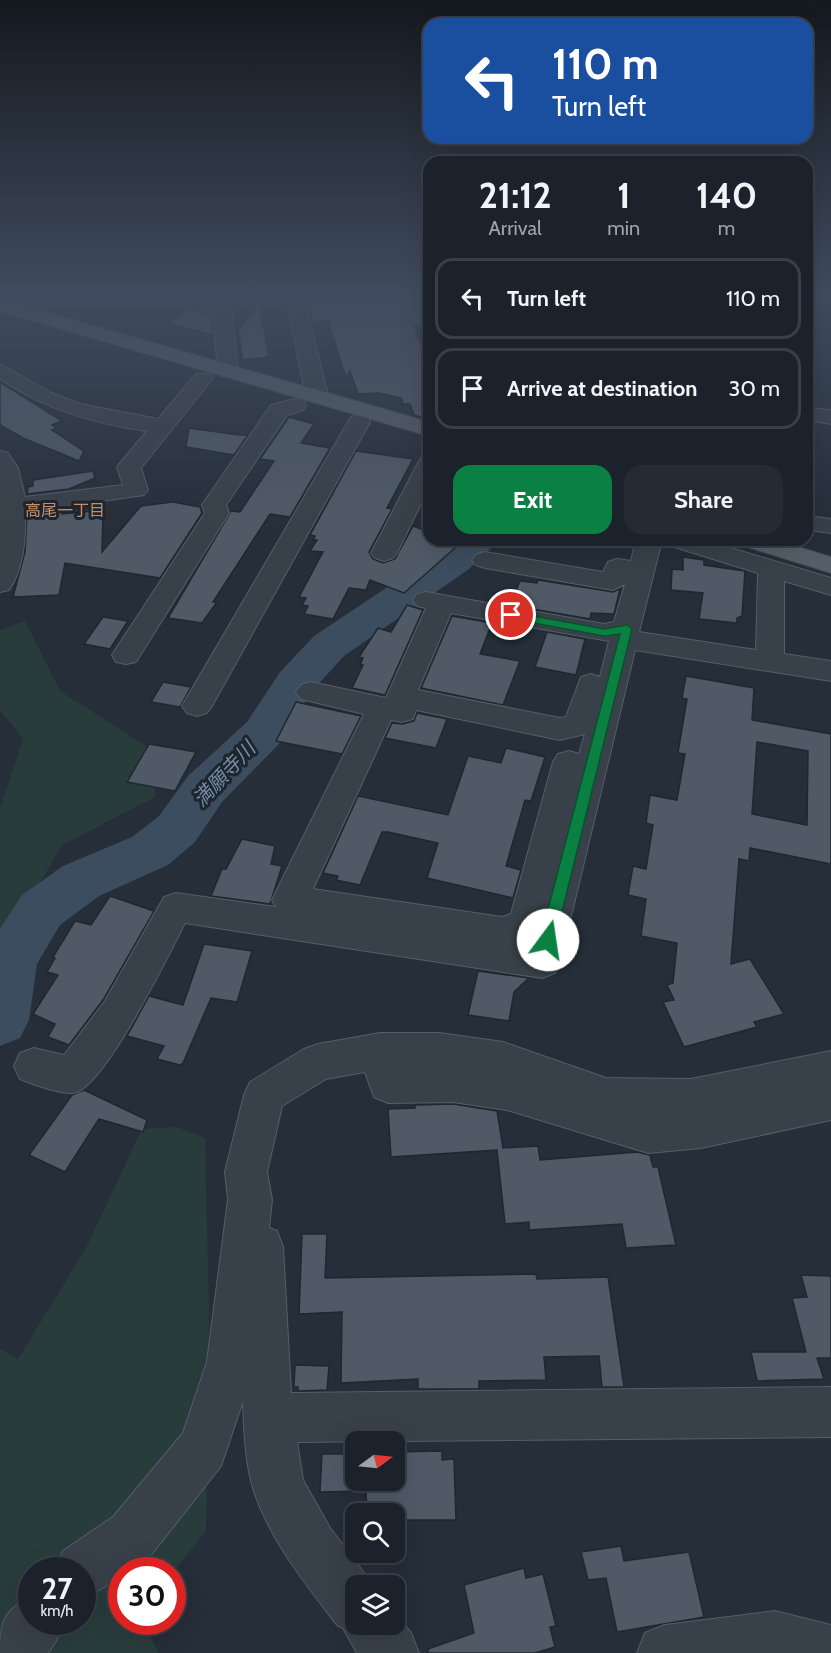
<!DOCTYPE html>
<meta charset="utf-8">
<style>
:root{--surface:#1c222b;--page:#252a33;--text:#f1f3f6;--muted:#a0a4a9;--line:#3a3f47;--accent:#0b8043}
body{margin:0;font-family:Cabin,"Noto Sans JP",sans-serif;background:var(--page);color:var(--text);height:100vh;display:flex;flex-direction:column;font-size:22px;white-space:nowrap}
*{box-sizing:border-box;margin:0}
p{font-size:20px;color:var(--muted)}
.icon{flex:none;width:33px;height:33px;fill:none;stroke:currentColor;stroke-width:2;stroke-linecap:round;stroke-linejoin:round}
.map{position:relative;flex:1;overflow:hidden}
.drawer{position:absolute;left:423px;top:156px;width:390px;height:390px;display:flex;flex-direction:column;background:var(--surface);border-radius:18px;box-shadow:0 6px 24px #0002,0 0 0 2px var(--line)}
.drawer>*{flex:none}
.top-card{position:absolute;left:423px;top:18px;width:390px;height:126px;border-radius:18px;box-shadow:0 6px 24px #0002,0 0 0 2px var(--line);background:#1a4fa0;color:#fff;overflow:hidden}
.needle{width:39px;rotate:75deg}
.buttons{position:absolute;left:345px;top:1431px;display:grid;gap:12px}
.buttons a{display:grid;place-items:center;width:60px;height:60px;border-radius:12px;background:var(--surface);box-shadow:0 6px 24px #0002,0 0 0 2px var(--line);font-size:30px}
.speed{position:absolute;left:18px;top:1557px;display:flex;gap:12px;font-size:30px;font-weight:700;text-align:center}
.speed>*{display:grid;place-content:center;width:78px;height:78px;border-radius:50%;background:var(--surface);box-shadow:0 6px 24px #0002,0 0 0 2px var(--line);line-height:1}
.speed small{font-size:15px;font-weight:400}
.speed .limit{border:9px solid #d22;background:#fff;color:#111}
.pin{position:absolute;display:grid;place-items:center;width:51px;height:51px;color:#fff;margin:-26px;border:3px solid #fff;border-radius:50%;box-shadow:0 2px 6px #0007}
.me{position:absolute;width:66px;margin:-33px;rotate:14deg;stroke-linejoin:round;filter:drop-shadow(0 0 4px #0008)}
.turn{display:flex;align-items:center;gap:21px;height:126px;padding:0 30px;font-size:27px}
.turn .icon{width:78px;height:78px;stroke-width:2.5}
.turn b{display:block;font-size:42px;line-height:51px}
.eta{display:flex;justify-content:space-evenly;align-items:center;height:102px;text-align:center}
.eta b{font-size:36px;font-weight:700;line-height:42px}
.action{display:flex;gap:12px;margin-top:auto;padding:12px 30px}
.action a{flex:1;height:69px;border-radius:18px;background:var(--accent);color:#fff;font-size:24px;font-weight:700;line-height:69px;text-align:center}
.action a+a{background:var(--page);color:var(--text)}
ul{padding:0;list-style:none}
li{display:flex;align-items:center;gap:18px;height:81px;margin:0 12px 9px;padding:0 18px;border:3px solid var(--line);border-radius:18px}
li div{flex:1}
li b{display:block;font-size:22px}
li em{font-style:normal}
.map>svg:first-child{display:block}
.green{fill:#293c3c;fill-rule:evenodd}
.lines{fill:none;stroke-linecap:round;stroke-linejoin:round}
.river{fill:#3c4d60;fill-rule:evenodd}
.building{fill:#505a67;stroke:#1f2730;stroke-width:1.5;fill-rule:evenodd}
.minor-casing{stroke:#565e67;stroke-width:2}
.major-casing{stroke:#414952;stroke-width:2}
.minor{fill:#384049;fill-rule:evenodd}
.major{fill:#565f69;fill-rule:evenodd}
.route{fill:#0b8043;stroke:#07532c;stroke-width:1.5}
.labels{text-anchor:middle;dominant-baseline:central;stroke-width:6;stroke-linejoin:round;paint-order:stroke}
.far-neighbourhood-label{font-size:16px;fill:#c98f6a;stroke:#1d252e}
.water-label{font-size:20px;font-style:italic;fill:#778da6;stroke:#1d252e}
</style>
<div class="map">
<svg width="831" height="1653" viewBox="0 0 831 1653">
<rect width="100%" height="100%" fill="#252e39"/>
<g class="green">
<polygon points="25,621 60,691 152,750 155,797 62,845 0,951 0,809 23,739 0,710 0,630"/>
<path d="M 177,1127 L 205,1138 L 209,1310 L 206,1531 L 173,1572 L 122,1570 L 122,1622 L 142,1622 L 159,1653 L 0,1653 L 0,1349 L 18,1359 L 86,1248 L 142,1129 ZM 32,1570 L 82,1570 L 82,1622 L 32,1622 Z"/>
</g>
<g class="lines">
<polygon class="river" points="458,540 500,540 469,569 344,656 311,692 279,744 222,802 195,842 168,865 99,896 60,925 37,964 29,1020 20,1038 0,1046 0,929 22,895 63,866 132,837 159,816 188,776 247,722 280,672 314,636"/>
</g>
<g class="building">
<polygon points="306,294 429,294 429,325 414,326 429,364 429,420 414,415 410,404 403,404 401,398 379,393 358,394 350,371 346,378 328,321 313,322"/>
<polygon points="259,302 269,357 243,360 238,331"/>
<polygon points="190,310 211,316 213,335 169,323"/>
<polygon points="0,382 62,421 52,425 57,428 52,430 84,451 79,461 23,438 0,425"/>
<polygon points="289,417 314,424 301,443 330,448 290,517 270,514 213,602 217,602 202,623 168,618 231,511 240,512 274,461 260,459"/>
<polygon points="189,428 239,435 248,435 234,455 186,447"/>
<polygon points="356,451 413,459 387,508 392,509 369,552 373,559 383,563 395,559 413,526 429,532 429,540 464,540 404,593 370,580 366,590 349,588 333,619 304,614 308,606 302,605 306,598 299,597 323,552 310,551 317,540 313,540 315,536 310,535"/>
<polygon points="93,471 95,478 69,489 27,494 28,487 33,486 33,480"/>
<polygon points="173,502 200,507 202,513 160,578 65,563 59,595 13,597 25,552 27,514 61,509 62,514 103,510 102,552 141,506"/>
<polygon points="683,557 704,560 704,565 745,571 742,616 737,618 737,623 699,619 703,593 671,590 672,569 683,570"/>
<polygon points="538,580 613,592 620,589 614,614 591,613 590,619 510,605 520,581 537,583"/>
<polygon points="407,605 423,610 385,695 352,688 363,665 360,665 363,658 359,657 378,628 391,632"/>
<polygon points="452,616 492,623 480,654 520,661 503,705 421,688"/>
<polygon points="103,617 128,621 110,649 84,644"/>
<polygon points="547,632 585,639 576,675 535,667"/>
<path d="M 686,676 L 754,688 L 752,720 L 831,734 L 831,864 L 750,848 L 749,861 L 739,859 L 731,964 L 750,959 L 784,1014 L 754,1022 L 757,1027 L 684,1047 L 663,1002 L 674,1000 L 667,985 L 673,983 L 677,943 L 641,936 L 646,899 L 628,895 L 633,866 L 646,869 L 653,825 L 646,823 L 650,795 L 677,800 L 685,754 L 678,753 L 687,699 L 682,698 ZM 757,742 L 808,751 L 807,825 L 752,814 Z"/>
<polygon points="163,682 191,687 180,707 151,702"/>
<polygon points="296,702 361,716 342,754 276,741"/>
<polygon points="417,713 447,719 436,748 385,738 392,723 403,724 414,721"/>
<polygon points="149,744 196,752 175,791 127,782"/>
<polygon points="506,748 545,757 531,801 525,800 506,866 521,870 513,898 427,878 438,843 388,832 382,832 360,885 336,880 338,876 323,873 358,796 448,815 468,756 501,763"/>
<polygon points="242,839 275,846 271,864 282,866 270,904 211,896 222,869 226,869"/>
<polygon points="110,896 154,911 103,1000 69,1045 48,1037 55,1024 33,1014 58,975 47,972 55,958 53,957 75,921 91,925"/>
<polygon points="204,944 252,951 237,1002 211,998 183,1063 180,1065 157,1059 164,1046 127,1036 149,996 183,1005"/>
<polygon points="478,971 529,978 514,992 509,1021 468,1015"/>
<polygon points="84,1090 147,1120 143,1132 99,1119 65,1172 29,1155 72,1095"/>
<polygon points="453,1104 497,1111 503,1148 538,1146 540,1160 637,1152 650,1155 653,1167 658,1167 676,1245 626,1248 622,1224 529,1230 529,1222 505,1224 497,1150 391,1157 388,1109 415,1108 415,1105"/>
<polygon points="302,1234 327,1234 325,1278 536,1274 537,1279 608,1277 624,1387 602,1387 599,1356 544,1357 546,1380 479,1381 479,1389 418,1389 418,1379 341,1383 342,1312 299,1314"/>
<polygon points="801,1275 831,1276 831,1358 817,1358 824,1379 757,1381 751,1352 806,1352 792,1298 807,1297"/>
<polygon points="295,1365 329,1366 327,1390 298,1391 298,1387 294,1387"/>
<polygon points="442,1451 442,1460 454,1459 456,1520 394,1520 394,1514 367,1514 366,1491 320,1492 322,1454 356,1454 356,1480 394,1480 394,1452"/>
<polygon points="621,1546 624,1561 689,1552 704,1617 617,1632 606,1578 588,1580 581,1552"/>
<polygon points="524,1568 526,1578 543,1574 556,1626 550,1627 555,1647 535,1653 428,1653 428,1649 474,1633 464,1585"/>
</g>
<g class="lines">
<defs>
<g id="minor">
<polygon points="43,294 66,294 31,316 17,316 15,312"/>
<polygon points="149,294 180,294 213,303 212,294 230,294 238,372 235,376 221,376 218,372 213,314 152,298"/>
<polygon points="285,294 303,294 328,396 324,400 310,400 306,396"/>
<path d="M 0,364 L 51,393 L 80,404 L 158,419 L 196,374 L 210,374 L 213,378 L 141,468 L 148,490 L 144,495 L 25,512 C 26,537 24,568 9,590 L 0,592 L 0,451 L 8,453 L 18,468 L 25,497 L 123,485 L 117,467 L 147,431 C 90,423 49,410 0,379 Z"/>
<polygon points="295,399 303,400 306,405 303,410 287,415 226,505 229,513 136,662 126,664 116,662 112,655 205,513 202,505 271,405"/>
<polygon points="807,408 831,410 831,424 807,420"/>
<polygon points="359,415 367,417 370,422 212,706 207,713 197,716 187,713 182,706 348,422 351,417"/>
<polygon points="429,456 429,487 397,553 393,558 384,561 375,558 371,553 418,463 421,458"/>
<polygon points="807,516 831,519 831,533 807,530"/>
<path d="M 636,540 L 662,540 L 639,632 L 756,650 L 758,573 L 668,545 L 664,540 L 704,540 L 831,578 L 831,595 L 784,581 L 784,654 L 831,661 L 831,681 L 635,650 L 560,962 L 555,973 L 542,978 L 185,923 C 170,952 103,1091 73,1093 C 60,1094 32,1084 20,1079 L 14,1066 L 20,1053 L 34,1048 L 64,1055 L 105,1001 L 164,897 L 176,893 L 276,907 L 272,900 L 364,714 L 301,699 L 296,692 L 301,685 L 311,682 L 386,698 L 426,608 L 417,606 L 413,600 L 417,594 L 426,592 L 604,624 L 614,622 L 625,584 L 613,590 L 485,568 L 476,565 L 472,560 L 476,555 L 485,552 L 603,572 L 608,562 L 617,559 L 631,561 ZM 451,613 L 609,641 L 600,677 L 591,674 L 581,677 L 566,717 L 560,718 L 418,690 ZM 416,710 L 560,740 L 585,734 L 579,754 L 569,751 L 558,754 L 553,762 L 511,914 L 502,917 L 313,889 L 391,720 L 402,722 L 413,719 ZM 530,938 L 528,944 L 517,943 Z"/>
<path d="M 380,1033 L 439,1033 L 503,1042 L 606,1078 L 691,1079 L 831,1051 L 831,1120 L 701,1148 L 648,1153 L 507,1110 L 453,1102 L 388,1103 L 374,1097 L 365,1072 L 326,1079 L 282,1106 L 267,1172 L 272,1200 L 269,1228 L 277,1231 L 283,1247 L 291,1393 L 831,1387 L 831,1437 L 297,1442 L 303,1480 L 330,1528 L 374,1586 L 356,1586 L 356,1624 L 394,1624 L 394,1612 L 411,1633 L 419,1653 L 357,1653 L 343,1628 L 337,1625 C 305,1583 269,1539 253,1488 C 245,1462 244,1428 243,1401 L 221,1466 L 151,1555 L 128,1570 L 122,1570 L 122,1575 L 101,1589 L 82,1597 L 82,1570 L 55,1570 L 63,1551 L 113,1517 L 183,1433 L 207,1362 L 228,1200 L 225,1172 L 244,1095 L 250,1082 L 304,1049 L 318,1044 Z"/>
<path d="M 32,1597 L 32,1622 L 64,1622 L 56,1641 L 48,1653 L 0,1653 C 0,1624 3,1609 32,1597 Z"/>
<polygon points="775,1611 831,1625 831,1653 637,1653 645,1633 665,1625"/>
</g>
<g id="major">
<polygon points="0,299 429,422 429,436 0,311"/>
<polygon points="737,540 776,540 831,557 831,573 741,545"/>
</g>
</defs>
<use href="#minor" class="minor-casing"/>
<use href="#major" class="major-casing"/>
<use href="#minor" class="minor"/>
<use href="#major" class="major"/>
</g>
<linearGradient id="sky" x2="0" y2="1"><stop stop-color="#14191f"/><stop offset="0.56" stop-color="#404c5f"/><stop offset="1" stop-color="#404c5f" stop-opacity="0"/></linearGradient>
<rect width="831" height="526" fill="url(#sky)"/>
<polygon class="route" points="511,612 604,629 627,625 632,629 555,940 548,946 540,940 620,634 604,636 507,618 506,615"/>
<g class="labels">
<g class="far-neighbourhood-label">
<text x="65" y="510">高尾一丁目</text>
</g>
<g class="water-label">
<text transform="translate(224 774) rotate(-47)">満願寺川</text>
</g>
</g>
</svg>
<div class="buttons">
<a><svg class="needle" viewBox="-14 -14 28 28"><path d="M0-13l5 13h-10z" fill="#e53935"/><path d="M0 13l5-13h-10z" fill="#a0a4a9"/></svg></a>
<a><svg class="icon" aria-label="search" viewBox="0 0 24 24"><circle cx="10" cy="10" r="6"/><path d="M15 15l6 6"/></svg></a>
<a><svg class="icon" aria-label="layers" viewBox="0 0 24 24"><path d="M12 4l9 5-9 5-9-5zM3 14l9 5 9-5"/></svg></a>
</div>
<div class="speed"><div>27<small>km/h</small></div><div class="limit">30</div></div>
<div class="pin" style="left:511px;top:615px;background:#d93025"><svg class="icon" aria-label="arrive" viewBox="0 0 24 24"><path d="M6 21V4h12l-3 4 3 4H6"/></svg></div>
<svg class="me" style="left:548px;top:940px" viewBox="-20 -20 40 40"><circle r="19" fill="#fff"/><path d="M0-13L10 11 0 6-10 11z" fill="#0b8043"/></svg>
<div class="top-card">
<div class="turn"><svg class="icon" aria-label="left" viewBox="0 0 24 24"><path d="M17 20v-9H6M10 6l-5 5 5 5"/></svg><div><b>110 m</b>Turn left</div></div>
</div>
<section class="drawer">
<div class="eta">
<div><b>21:12</b><p>Arrival</p></div>
<div><b>1</b><p>min</p></div>
<div><b>140</b><p>m</p></div>
</div>
<ul>
<li><svg class="icon" aria-label="left" viewBox="0 0 24 24"><path d="M17 20v-9H6M10 6l-5 5 5 5"/></svg><div><b>Turn left</b></div><em>110 m</em></li>
<li><svg class="icon" aria-label="arrive" viewBox="0 0 24 24"><path d="M6 21V4h12l-3 4 3 4H6"/></svg><div><b>Arrive at destination</b></div><em>30 m</em></li>
</ul>
<div class="action"><a>Exit</a><a>Share</a></div>
</section>
</div>
